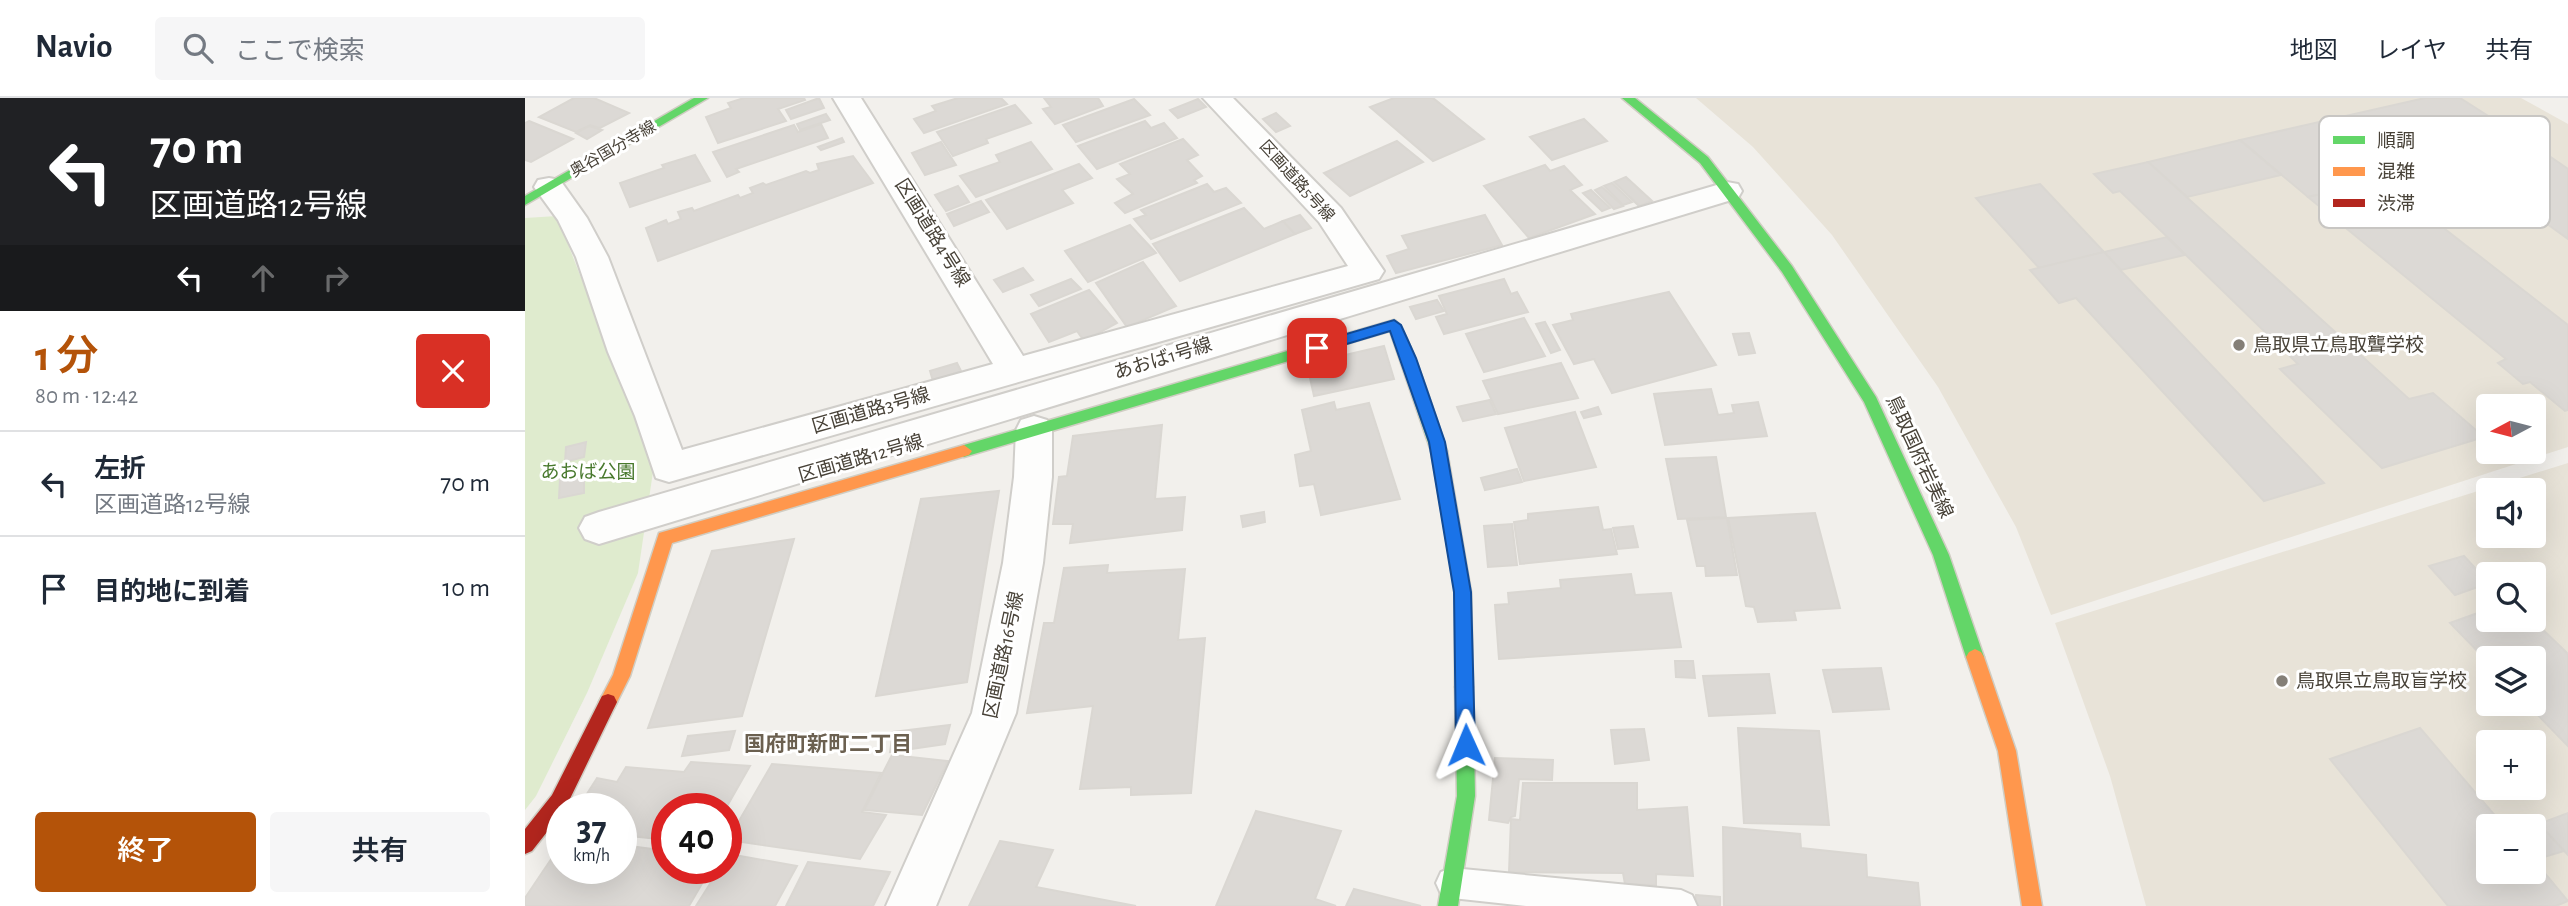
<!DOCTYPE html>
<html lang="ja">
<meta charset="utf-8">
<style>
:root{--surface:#fff;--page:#f6f6f7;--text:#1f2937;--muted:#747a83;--line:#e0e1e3;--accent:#b45309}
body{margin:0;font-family:"Alegreya Sans","Noto Sans JP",sans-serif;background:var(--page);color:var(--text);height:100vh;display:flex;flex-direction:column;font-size:26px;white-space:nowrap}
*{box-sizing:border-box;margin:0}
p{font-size:23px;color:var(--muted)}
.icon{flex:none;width:38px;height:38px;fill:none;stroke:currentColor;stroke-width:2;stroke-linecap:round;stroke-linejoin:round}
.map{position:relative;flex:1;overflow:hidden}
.drawer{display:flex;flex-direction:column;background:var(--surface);width:525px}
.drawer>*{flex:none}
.hud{background:#202124;color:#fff;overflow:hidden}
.needle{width:46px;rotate:263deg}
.controls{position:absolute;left:1951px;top:296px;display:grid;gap:14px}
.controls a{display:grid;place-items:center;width:70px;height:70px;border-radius:7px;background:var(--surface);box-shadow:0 7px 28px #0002;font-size:35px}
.speed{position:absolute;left:21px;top:695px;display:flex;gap:14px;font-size:35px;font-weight:700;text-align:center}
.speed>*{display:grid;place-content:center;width:91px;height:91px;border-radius:50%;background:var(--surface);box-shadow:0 7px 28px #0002;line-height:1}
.speed small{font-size:18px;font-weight:400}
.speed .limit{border:10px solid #d22;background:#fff;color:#111}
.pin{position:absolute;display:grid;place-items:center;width:60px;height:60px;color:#fff;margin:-30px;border-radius:14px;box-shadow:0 4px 10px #0006}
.me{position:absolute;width:77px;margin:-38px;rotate:359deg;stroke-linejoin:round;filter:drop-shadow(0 0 5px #0008)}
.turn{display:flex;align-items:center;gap:24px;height:147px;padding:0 35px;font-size:32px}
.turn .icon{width:91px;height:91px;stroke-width:2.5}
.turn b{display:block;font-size:49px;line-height:60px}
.lanes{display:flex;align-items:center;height:66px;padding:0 35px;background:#0003;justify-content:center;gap:35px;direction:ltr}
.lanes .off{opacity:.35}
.round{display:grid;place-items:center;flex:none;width:74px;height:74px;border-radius:7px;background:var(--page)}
.head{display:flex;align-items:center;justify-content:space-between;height:119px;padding:0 35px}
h1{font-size:42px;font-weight:600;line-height:52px;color:var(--accent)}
.action{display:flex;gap:14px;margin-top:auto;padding:14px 35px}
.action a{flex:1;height:80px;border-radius:7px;background:var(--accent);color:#fff;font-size:28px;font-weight:600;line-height:80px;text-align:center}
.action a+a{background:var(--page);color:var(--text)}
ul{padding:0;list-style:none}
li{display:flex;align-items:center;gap:21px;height:105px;padding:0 35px;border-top:2px solid var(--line)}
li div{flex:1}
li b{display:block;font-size:26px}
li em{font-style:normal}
header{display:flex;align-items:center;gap:42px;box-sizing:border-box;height:98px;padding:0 35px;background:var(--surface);border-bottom:2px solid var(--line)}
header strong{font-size:33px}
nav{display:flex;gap:38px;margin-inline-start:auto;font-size:24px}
.search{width:490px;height:63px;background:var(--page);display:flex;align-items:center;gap:18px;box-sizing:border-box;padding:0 24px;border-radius:7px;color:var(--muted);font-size:26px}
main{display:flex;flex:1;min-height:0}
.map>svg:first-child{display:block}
.education{fill:#e8e3d8;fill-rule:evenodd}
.green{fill:#dfebce}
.building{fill:#dcd9d5;stroke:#dad7d2;stroke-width:2}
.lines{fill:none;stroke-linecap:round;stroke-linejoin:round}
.lane-casing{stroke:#d0ceca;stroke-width:4}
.street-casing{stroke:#d0ceca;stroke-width:4}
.fast-casing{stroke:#d0cdc3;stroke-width:3}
.slow-casing{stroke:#d0cdc3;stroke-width:3}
.jam-casing{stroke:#d0cdc3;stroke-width:3}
.lane{fill:#fdfdfc;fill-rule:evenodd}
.street{fill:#fdfdfc;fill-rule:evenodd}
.fast{fill:#63d668;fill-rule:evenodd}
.slow{fill:#ff974d;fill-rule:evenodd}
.jam{fill:#b3261e;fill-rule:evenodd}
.route{fill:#1a73e8;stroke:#114b97;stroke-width:2}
.poi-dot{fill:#847f77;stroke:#fff;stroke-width:2.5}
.labels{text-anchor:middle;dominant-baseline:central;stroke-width:6;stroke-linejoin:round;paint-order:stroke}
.far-street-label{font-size:16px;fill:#484238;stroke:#fff}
.street-label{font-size:19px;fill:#484238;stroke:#fff}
.poi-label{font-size:19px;fill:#484238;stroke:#fff;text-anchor:start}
.park-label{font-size:19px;fill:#48792d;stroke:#fff}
.neighbourhood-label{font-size:21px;font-weight:bold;fill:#6b6050;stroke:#fff}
.key{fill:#fff;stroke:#c8c6c3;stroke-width:2}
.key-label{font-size:19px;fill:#484238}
</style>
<header>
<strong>Navio</strong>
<div class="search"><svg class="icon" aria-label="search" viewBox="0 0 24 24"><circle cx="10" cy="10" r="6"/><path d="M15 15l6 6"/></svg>ここで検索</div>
<nav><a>地図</a><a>レイヤ</a><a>共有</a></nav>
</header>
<main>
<section class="drawer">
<div class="hud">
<div class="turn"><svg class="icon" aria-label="left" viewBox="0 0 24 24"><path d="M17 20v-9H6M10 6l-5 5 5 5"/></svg><div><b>70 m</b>区画道路12号線</div></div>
<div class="lanes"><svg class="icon" aria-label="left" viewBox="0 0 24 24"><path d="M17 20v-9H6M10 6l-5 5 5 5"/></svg><svg class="icon off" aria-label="ahead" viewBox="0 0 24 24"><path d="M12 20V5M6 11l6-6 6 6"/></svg><svg class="icon off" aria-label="right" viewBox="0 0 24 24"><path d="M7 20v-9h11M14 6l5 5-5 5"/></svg></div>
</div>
<div class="head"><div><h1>1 分</h1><p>80 m · 12:42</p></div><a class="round" style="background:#d93025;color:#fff"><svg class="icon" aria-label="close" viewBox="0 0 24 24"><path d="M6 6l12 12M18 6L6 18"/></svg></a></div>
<ul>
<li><svg class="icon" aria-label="left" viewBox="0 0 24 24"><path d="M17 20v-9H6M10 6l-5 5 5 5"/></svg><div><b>左折</b><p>区画道路12号線</p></div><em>70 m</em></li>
<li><svg class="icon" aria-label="arrive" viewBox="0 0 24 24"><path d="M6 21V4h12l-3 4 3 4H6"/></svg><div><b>目的地に到着</b></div><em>10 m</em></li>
</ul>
<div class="action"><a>終了</a><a>共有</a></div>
</section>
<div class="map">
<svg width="2043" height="808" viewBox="0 0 2043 808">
<rect width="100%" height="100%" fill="#f2f0ec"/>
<g class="education">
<path d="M 1171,0 L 1996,0 L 2043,26 L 2043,349 L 1526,517 L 1491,429 L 1413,289 L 1307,137 L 1228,49 ZM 1964,308 L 2009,308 L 2009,354 L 1964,354 Z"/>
<path d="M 2043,365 L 2043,808 L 1621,808 L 1585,678 L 1530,525 ZM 1964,392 L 2009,392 L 2009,438 L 1964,438 ZM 1964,476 L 2009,476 L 2009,522 L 1964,522 ZM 1964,560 L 2009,560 L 2009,606 L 1964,606 ZM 1964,644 L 2009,644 L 2009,690 L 1964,690 ZM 1964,728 L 2009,728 L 2009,774 L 1964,774 Z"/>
</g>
<polygon class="green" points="32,118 129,367 113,475 62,595 11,698 0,712 0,120"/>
<g class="building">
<polygon points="49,0 69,0 104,15 75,30 65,27 51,34 14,19"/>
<polygon points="219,0 279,0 280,2 253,11 261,23 193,45 181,19 206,10 203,5"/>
<polygon points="294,0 299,10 266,21 261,12"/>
<polygon points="433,0 476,0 482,6 399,35 389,21 411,13 407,8"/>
<polygon points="519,0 573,0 578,8 530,26 518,11 526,9"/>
<polygon points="869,0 908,0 959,41 908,63 845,9"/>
<polygon points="1900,0 1935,0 2004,44 1929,59 1906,42 1827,60 1857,82 1783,99 1715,42"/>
<polygon points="609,1 625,17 551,44 538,27"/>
<polygon points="673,1 681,9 653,20 645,12"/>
<polygon points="490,7 506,25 461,41 463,45 428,58 412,34"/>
<polygon points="751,15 765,28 751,34 738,21"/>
<polygon points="301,16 305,22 275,32 272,26"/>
<polygon points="1059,21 1082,43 1027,62 1005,39"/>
<polygon points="4,23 48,41 6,64 0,62 0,25"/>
<polygon points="620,23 626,30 639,25 652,40 572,71 553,48"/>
<polygon points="296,26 303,40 211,71 214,74 202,79 188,54 269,27 273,34"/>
<polygon points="64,28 77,32 62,41 51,35"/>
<polygon points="317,40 319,44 296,52 293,49"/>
<polygon points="658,41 673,57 662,62 677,78 669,82 672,85 600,115 590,105 608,96 592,81 605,76 595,66"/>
<polygon points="1715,42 1756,77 1662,99 1623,64"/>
<polygon points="872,43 898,64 825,98 799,75"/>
<polygon points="416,44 431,67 400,77 387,55"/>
<polygon points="506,44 527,71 451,99 435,78 475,64 471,57"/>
<polygon points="2004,44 2043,71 2043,141 1929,59"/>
<polygon points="170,57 185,83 105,109 95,85 139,70 137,67"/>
<polygon points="328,58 348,85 133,163 121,130 141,122 143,126 156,121 153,114 167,110 169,113 213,97 215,100 228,95 225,90 238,85 241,87 281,73 285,75 294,72 292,66"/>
<polygon points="1623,64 1884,301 1908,295 1959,339 1857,370 1755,271 1773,266 1595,93 1588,95 1569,76"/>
<polygon points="554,66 567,80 537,92 548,105 482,131 461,102"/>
<polygon points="1020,67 1025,73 1039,68 1057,87 1045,92 1070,116 1004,140 959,88"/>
<polygon points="1101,79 1127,103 1114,108 1089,84"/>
<polygon points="1857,82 2043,227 2043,312 2040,313 2005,284 1998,286 1973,265 1981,261 1783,99"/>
<polygon points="1087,85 1107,104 1098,107 1079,88"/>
<polygon points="682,86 689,94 701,90 716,105 626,141 609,121 621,117 616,112"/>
<polygon points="1515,86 1579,154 1514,170 1451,100"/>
<polygon points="433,88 444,104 421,113 410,97"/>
<polygon points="1077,89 1098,108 1089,111 1070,92"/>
<polygon points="1066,92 1085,110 1077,113 1058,95"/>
<polygon points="456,103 464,114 429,128 422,116"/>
<polygon points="719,110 739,131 758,123 770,136 655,183 628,146"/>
<polygon points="775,117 786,130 770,136 758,123"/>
<polygon points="960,117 977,147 871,175 862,158 884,151 877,138"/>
<polygon points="605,127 631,155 563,184 540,153"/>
<polygon points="1642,139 1660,157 1596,172 1579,154"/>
<polygon points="1579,154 1597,174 1799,385 1739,403 1551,200 1534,205 1505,172"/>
<polygon points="618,164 651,208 602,229 571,185"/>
<polygon points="498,170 508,182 478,194 469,182"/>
<polygon points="546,181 556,191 514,208 506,197"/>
<polygon points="979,181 986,196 992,194 1003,214 919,236 911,219 922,216 914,198"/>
<polygon points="564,192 592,225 559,243 552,233 524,244 506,216"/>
<polygon points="1144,194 1191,267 1087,295 1069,261 1049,266 1028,227 1048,222 1046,216"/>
<polygon points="912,202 919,213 891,221 885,209"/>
<polygon points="999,220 1020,258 959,274 941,236"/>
<polygon points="1020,224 1035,252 1026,255 1011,226"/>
<polygon points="1224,235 1230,255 1214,257 1208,236"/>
<polygon points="859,248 869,281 789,298 783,271 807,266 807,260"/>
<polygon points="432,265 436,273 408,283 405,273"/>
<polygon points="1036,265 1053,300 973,316 958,283"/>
<polygon points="1186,291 1193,317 1209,315 1207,307 1233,304 1242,338 1140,347 1129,296"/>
<polygon points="965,302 971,316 938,323 932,309"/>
<polygon points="809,304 811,312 844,305 875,401 796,417 789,386 775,388 770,357 786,353 777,312"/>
<polygon points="1073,309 1076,316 1059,320 1056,314"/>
<polygon points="1050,314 1071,369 999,383 980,330"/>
<polygon points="637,327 630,401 660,399 657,432 545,445 548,426 528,426 534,379 542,378 548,338"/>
<polygon points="61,344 59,359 40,364 41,349"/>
<polygon points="1191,359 1201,419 1153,421 1141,361"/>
<polygon points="992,371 997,384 960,392 956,380"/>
<polygon points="59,375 59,395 34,400 35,381"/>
<polygon points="474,393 442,584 351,598 396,401"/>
<polygon points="1073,409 1078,432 1086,431 1092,456 995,466 989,424 1003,422 1003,416"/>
<polygon points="739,414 740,424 718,429 716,418"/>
<polygon points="1290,415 1315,510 1269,513 1271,522 1233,524 1229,509 1221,508 1203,420"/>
<polygon points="1202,420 1212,477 1181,478 1180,468 1172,468 1162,422"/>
<polygon points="987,426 992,467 963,469 959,428"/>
<polygon points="1108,428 1113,449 1093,451 1088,430"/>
<polygon points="269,441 217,618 123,630 187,453"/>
<polygon points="1939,458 1964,485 1930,497 1904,468"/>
<polygon points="583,467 582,475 660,471 653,542 680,540 666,695 606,697 606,689 555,691 568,608 502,615 519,525 529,525 539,470"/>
<polygon points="1106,476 1110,497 1146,495 1156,549 974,561 970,507 984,506 983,495 1036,490 1035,482"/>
<polygon points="1964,511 1964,522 2008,522 2043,556 2043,648 2002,606 2009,606 2009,560 1964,560 1964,565 1925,525"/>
<polygon points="1150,563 1168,563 1170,580 1151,579"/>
<polygon points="1356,570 1364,611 1308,614 1298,572"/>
<polygon points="1244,576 1250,615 1184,618 1178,578"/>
<polygon points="425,627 420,646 365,654 368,634"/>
<polygon points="1213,630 1294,633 1304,727 1219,725"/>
<polygon points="1895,630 1979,728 1964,728 1964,774 2009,774 2009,762 2043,803 2031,808 1923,808 1805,661"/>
<polygon points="1119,631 1124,662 1090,666 1086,632"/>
<polygon points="210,633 204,652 157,658 163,638"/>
<polygon points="367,657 423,663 397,717 339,712"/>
<polygon points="970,660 1028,662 1027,682 994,681 990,718 986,719 983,725 964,722"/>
<polygon points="166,664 225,668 201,710 142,710 142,742 96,737 96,710 53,710 72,680 92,684 101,669 159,674"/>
<polygon points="247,666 356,675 337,714 361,717 335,761 203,742"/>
<polygon points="998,685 1112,685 1112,712 1162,709 1168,778 1131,776 1131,787 1100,786 1098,775 984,774 986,721 995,722"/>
<polygon points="731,713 816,733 790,801 811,808 691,808"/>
<polygon points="2043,715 2043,757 2014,726"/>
<polygon points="2014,726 2039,753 2009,762 2009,728"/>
<polygon points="1198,729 1275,736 1276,750 1341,757 1342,779 1393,785 1395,808 1199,808"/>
<polygon points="475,743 528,752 511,789 611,808 444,808"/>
<polygon points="37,745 37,770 96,770 96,747 142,753 142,770 186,770 164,808 0,808 0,800"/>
<polygon points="204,756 272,768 250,808 171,808 195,770 201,770"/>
<polygon points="283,764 365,774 348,808 261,808"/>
<polygon points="829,791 896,808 821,808"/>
<polygon points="1171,797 1195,799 1195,808 1170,808"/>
</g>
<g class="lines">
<defs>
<polygon id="lane" points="927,770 1156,792 1167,797 1172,808 1001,808 927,800 916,796 911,785 916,774"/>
<g id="street">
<polygon points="308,0 336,0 498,258 823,168 794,124 678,0 708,0 816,110 859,173 854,181 144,384 131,380 110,318 83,254 51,159 33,122 9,89 13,82 24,80 35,82 62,120 83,159 157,352 468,266"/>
<polygon points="1202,84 1213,86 1217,93 1213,100 74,446 60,441 54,430 60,419 74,414"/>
<polygon points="509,318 522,322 527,332 527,379 518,465 491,615 411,808 361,808 447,615 478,465 489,379 491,332 496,322"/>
</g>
<g id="fast">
<polygon points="169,0 183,0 0,107 0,98"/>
<polygon points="1097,0 1110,0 1183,59 1267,168 1351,299 1424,457 1459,559 1456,564 1450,567 1444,564 1441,559 1408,457 1339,304 1257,174 1175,65"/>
<path d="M 869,222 C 883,227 915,333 922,353 L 919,357 L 909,357 L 906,353 L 865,233 L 439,359 L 431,353 L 439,347 Z"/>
<polygon points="939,581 945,583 948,589 950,698 933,808 913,808 932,698 930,589 933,583"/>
</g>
<g id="slow">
<polygon points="439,347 447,353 444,357 147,445 105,578 89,610 83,612 77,610 74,604 88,577 134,435"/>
<polygon points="914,347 922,353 946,494 948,589 945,595 939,597 933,595 930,589 930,494 906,353"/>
<polygon points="1450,551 1456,554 1459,559 1491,653 1517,808 1497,808 1473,653 1441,559 1444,554"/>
</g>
<polygon id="jam" points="83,596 89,598 92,604 41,709 37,710 37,715 7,753 0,756 0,731 27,697 77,598"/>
</defs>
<use href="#lane" class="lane-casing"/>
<use href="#street" class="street-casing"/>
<use href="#fast" class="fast-casing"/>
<use href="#slow" class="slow-casing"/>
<use href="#jam" class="jam-casing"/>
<use href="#lane" class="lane"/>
<use href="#street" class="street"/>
<use href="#fast" class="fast"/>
<use href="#slow" class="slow"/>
<use href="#jam" class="jam"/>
</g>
<polygon class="route" points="869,222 876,227 891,260 920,344 946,494 950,647 947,653 941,656 934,653 931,647 929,494 904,344 865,233 792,255 785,250 787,246"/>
<g class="poi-dot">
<circle cx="1714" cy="247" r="7"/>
<circle cx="1757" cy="583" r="7"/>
</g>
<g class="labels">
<g class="far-street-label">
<text transform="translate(88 51) rotate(-30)">奥谷国分寺線</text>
<text transform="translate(772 83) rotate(48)">区画道路5号線</text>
</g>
<g class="street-label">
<text transform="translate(407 135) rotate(58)">区画道路4号線</text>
<text transform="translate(638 261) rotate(-17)">あおば1号線</text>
<text transform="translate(346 313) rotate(-16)">区画道路3号線</text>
<text transform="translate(1394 359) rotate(65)">鳥取国府岩美線</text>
<text transform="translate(336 361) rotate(-16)">区画道路12号線</text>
<text transform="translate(479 557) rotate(-78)">区画道路16号線</text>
</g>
<g class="poi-label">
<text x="1728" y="247">鳥取県立鳥取聾学校</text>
<text x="1771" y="583">鳥取県立鳥取盲学校</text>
</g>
<g class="park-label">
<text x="63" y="374">あおば公園</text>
</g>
<g class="neighbourhood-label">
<text x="303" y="646">国府町新町二丁目</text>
</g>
</g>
<rect x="1794" y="18" width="231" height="112" rx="10" class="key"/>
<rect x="1808" y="38" width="32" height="8" fill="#63d668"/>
<rect x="1808" y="69" width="32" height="9" fill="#ff974d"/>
<rect x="1808" y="101" width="32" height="8" fill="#b3261e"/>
<g class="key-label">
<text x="1852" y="49">順調</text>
<text x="1852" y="80">混雑</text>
<text x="1852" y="112">渋滞</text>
</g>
</svg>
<div class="controls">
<a><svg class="needle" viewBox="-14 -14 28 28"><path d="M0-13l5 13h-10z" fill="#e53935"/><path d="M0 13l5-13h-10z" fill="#747a83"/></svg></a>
<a><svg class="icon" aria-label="sound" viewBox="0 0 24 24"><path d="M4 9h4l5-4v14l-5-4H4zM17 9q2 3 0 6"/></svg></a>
<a><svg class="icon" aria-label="search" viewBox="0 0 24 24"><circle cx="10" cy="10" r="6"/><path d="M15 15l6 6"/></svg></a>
<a><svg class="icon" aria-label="layers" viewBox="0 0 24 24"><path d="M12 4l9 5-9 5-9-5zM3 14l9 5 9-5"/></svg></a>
<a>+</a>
<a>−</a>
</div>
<div class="speed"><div>37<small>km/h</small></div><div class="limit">40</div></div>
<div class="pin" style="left:792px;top:250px;background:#d93025"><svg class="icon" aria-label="arrive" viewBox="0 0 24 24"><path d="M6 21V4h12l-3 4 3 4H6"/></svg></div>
<svg class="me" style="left:941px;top:647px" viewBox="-20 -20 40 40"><path d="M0-17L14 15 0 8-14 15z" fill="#1a73e8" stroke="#fff" stroke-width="4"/></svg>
</div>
</main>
